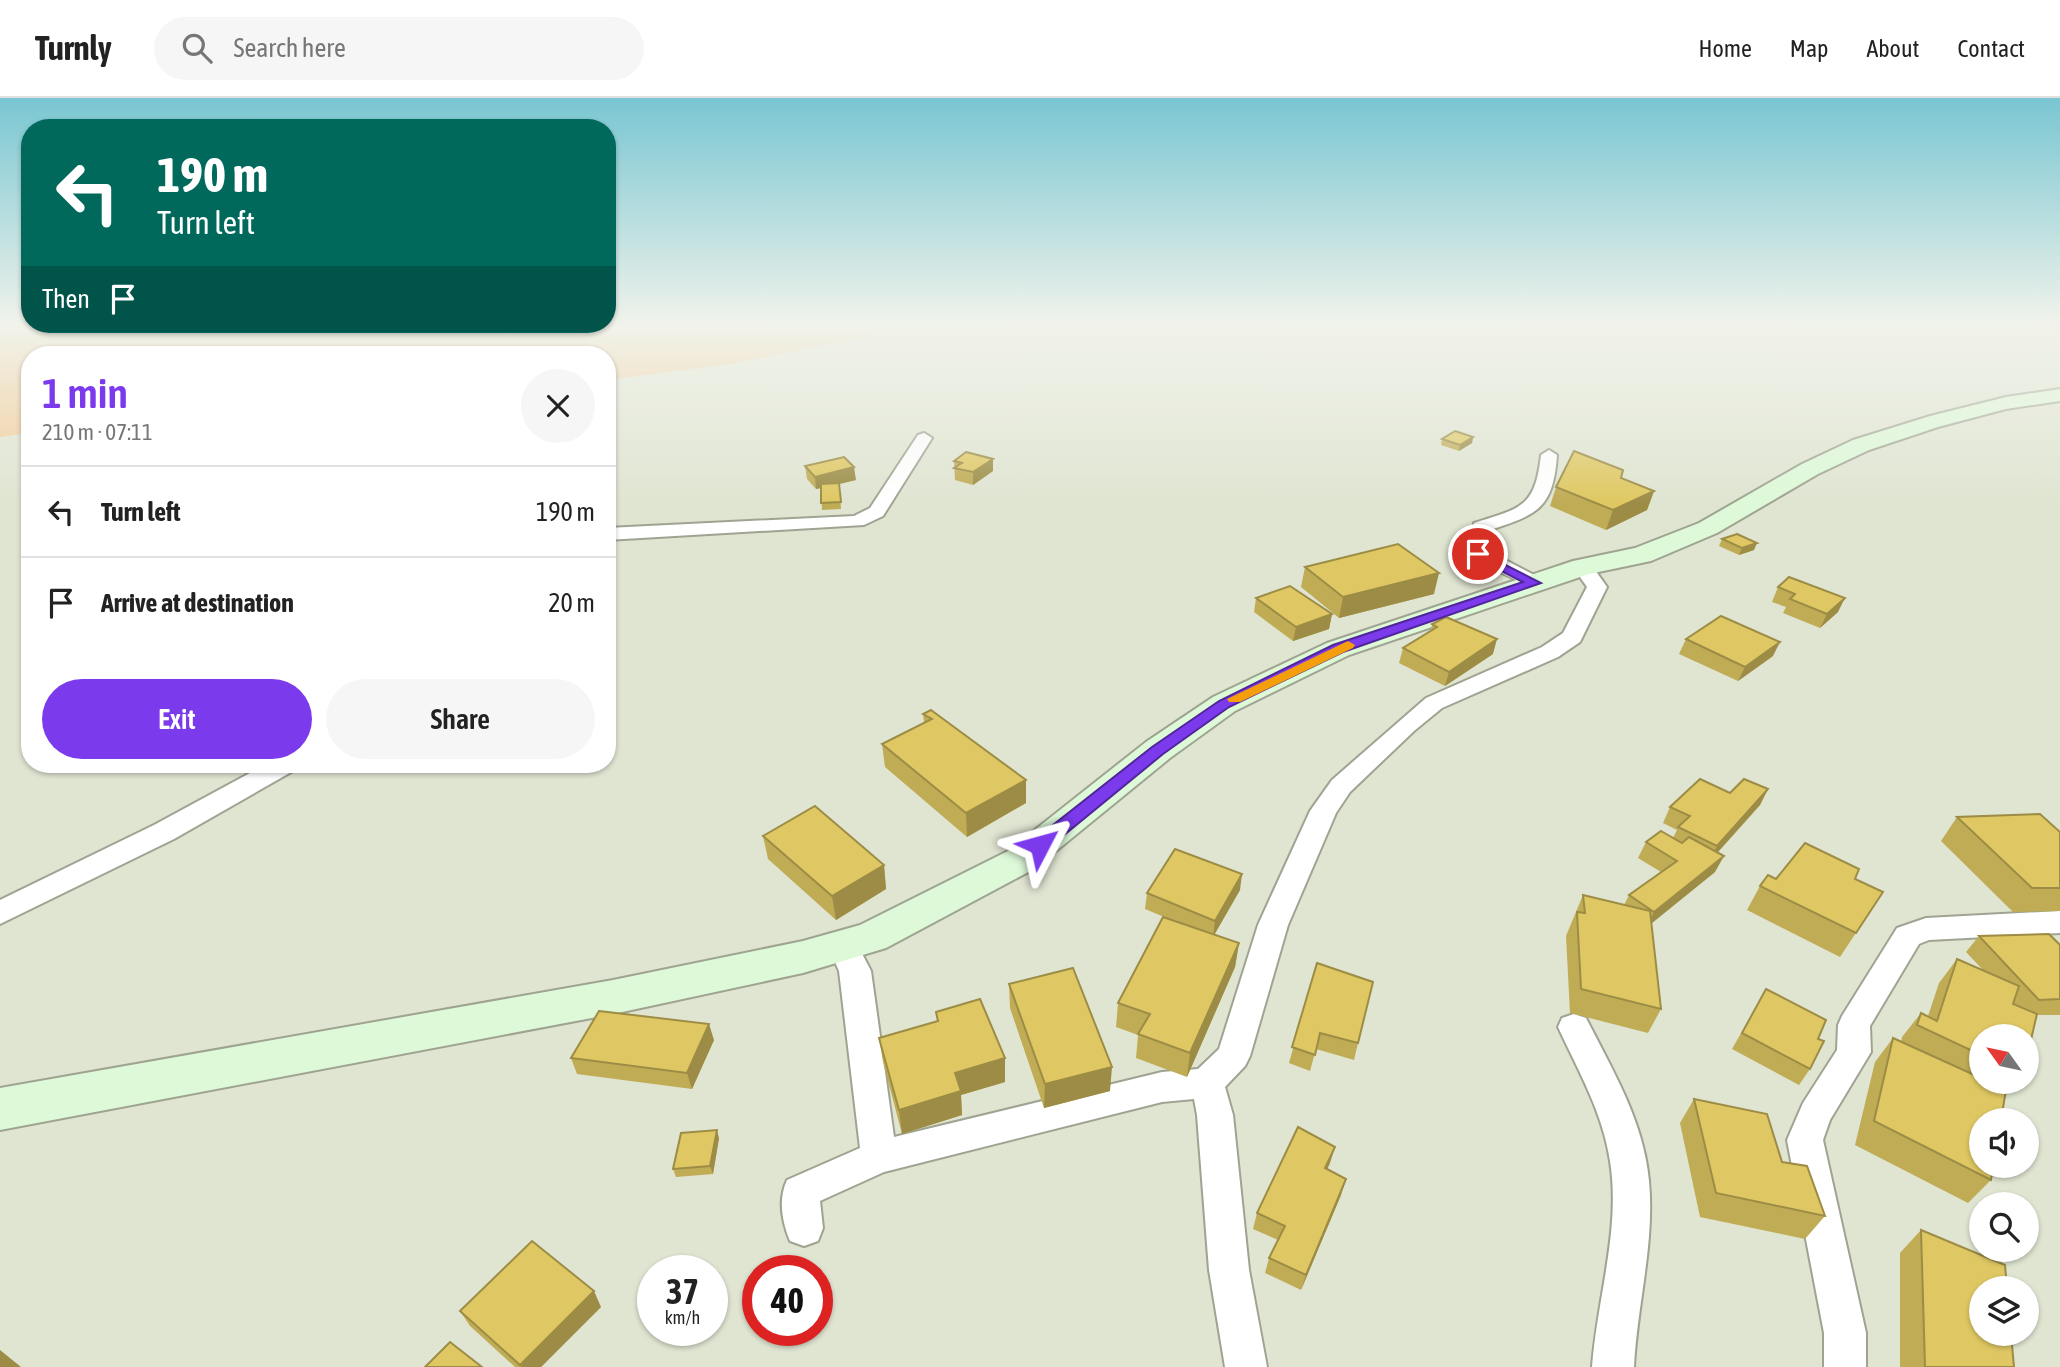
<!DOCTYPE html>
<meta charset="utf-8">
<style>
:root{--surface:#fff;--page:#f6f6f6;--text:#222;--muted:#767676;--line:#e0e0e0;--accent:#7c3aed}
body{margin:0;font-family:"Asap Condensed",sans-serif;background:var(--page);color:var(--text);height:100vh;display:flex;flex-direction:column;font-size:26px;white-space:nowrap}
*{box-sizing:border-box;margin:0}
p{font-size:23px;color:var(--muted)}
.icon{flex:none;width:38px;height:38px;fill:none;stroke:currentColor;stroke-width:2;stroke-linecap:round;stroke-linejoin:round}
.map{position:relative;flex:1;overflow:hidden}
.side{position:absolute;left:21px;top:248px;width:595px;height:427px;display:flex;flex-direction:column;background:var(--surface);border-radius:28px;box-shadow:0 2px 5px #0004}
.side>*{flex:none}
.hud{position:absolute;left:21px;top:21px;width:595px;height:214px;border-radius:28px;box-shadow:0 2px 5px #0004;background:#00695c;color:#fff;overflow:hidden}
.needle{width:46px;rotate:303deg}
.fabs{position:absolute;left:1969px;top:926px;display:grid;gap:14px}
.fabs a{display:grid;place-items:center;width:70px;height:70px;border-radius:50%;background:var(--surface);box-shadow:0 2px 5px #0004;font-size:35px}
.speed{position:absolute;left:637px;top:1157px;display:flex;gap:14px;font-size:35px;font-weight:700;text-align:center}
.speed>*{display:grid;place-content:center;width:91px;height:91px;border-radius:50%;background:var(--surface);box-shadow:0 2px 5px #0004;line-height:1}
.speed small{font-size:18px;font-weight:400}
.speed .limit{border:10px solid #d22;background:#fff;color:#111}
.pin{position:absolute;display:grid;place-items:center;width:60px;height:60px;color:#fff;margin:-30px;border:4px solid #fff;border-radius:50%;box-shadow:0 2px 7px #0007}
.me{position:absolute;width:77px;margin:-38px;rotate:51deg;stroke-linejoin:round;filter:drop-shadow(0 0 5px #0008)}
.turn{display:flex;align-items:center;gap:24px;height:147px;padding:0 21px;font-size:32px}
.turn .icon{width:91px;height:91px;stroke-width:2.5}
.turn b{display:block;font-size:49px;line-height:60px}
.then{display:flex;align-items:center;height:66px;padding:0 21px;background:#0003;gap:14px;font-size:26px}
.round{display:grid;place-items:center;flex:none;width:74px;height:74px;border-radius:37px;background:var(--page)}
.overview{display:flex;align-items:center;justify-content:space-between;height:119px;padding:0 21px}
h1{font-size:42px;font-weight:600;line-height:52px;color:var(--accent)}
.action{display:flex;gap:14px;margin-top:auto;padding:14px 21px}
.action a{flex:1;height:80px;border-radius:42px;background:var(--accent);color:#fff;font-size:28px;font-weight:600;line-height:80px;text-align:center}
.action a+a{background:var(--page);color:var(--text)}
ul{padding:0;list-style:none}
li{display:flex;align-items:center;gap:21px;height:91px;padding:0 21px;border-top:2px solid var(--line)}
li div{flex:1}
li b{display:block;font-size:26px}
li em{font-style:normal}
header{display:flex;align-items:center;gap:42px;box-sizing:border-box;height:98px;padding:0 35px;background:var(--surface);border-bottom:2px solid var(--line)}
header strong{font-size:33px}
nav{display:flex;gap:38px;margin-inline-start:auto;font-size:24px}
.search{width:490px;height:63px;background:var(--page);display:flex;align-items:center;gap:18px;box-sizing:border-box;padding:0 24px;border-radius:38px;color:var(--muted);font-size:26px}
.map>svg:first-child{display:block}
.green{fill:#f3cb97}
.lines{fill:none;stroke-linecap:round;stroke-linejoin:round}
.street-casing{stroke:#9fa391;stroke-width:4}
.secondary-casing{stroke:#9fa391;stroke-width:4}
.street{fill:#fff;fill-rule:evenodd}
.secondary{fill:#ddf9d8;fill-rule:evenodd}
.wall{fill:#c0ac55}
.shaded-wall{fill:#9c8c45}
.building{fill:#dfc863;stroke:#9c8c45;stroke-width:2}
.route{fill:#7c3aed;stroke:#51269a;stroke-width:2}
.slow{fill:#f59e0b}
</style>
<header>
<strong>Turnly</strong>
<div class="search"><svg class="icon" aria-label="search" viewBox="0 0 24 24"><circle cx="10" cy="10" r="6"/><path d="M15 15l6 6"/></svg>Search here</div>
<nav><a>Home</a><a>Map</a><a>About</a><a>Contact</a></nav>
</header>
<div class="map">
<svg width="2060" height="1269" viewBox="0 0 2060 1269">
<rect width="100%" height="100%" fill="#e0e5d2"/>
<polygon class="green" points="0,227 924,227 731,266 607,282 607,257 30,257 30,335 0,339"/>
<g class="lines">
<defs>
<g id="street">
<polygon points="924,335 932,340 883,418 864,427 607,442 607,430 854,418 870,410 918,337"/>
<path d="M 1549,352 L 1557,357 C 1553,411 1538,416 1490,432 L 1488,453 L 1542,481 L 1545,485 L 1542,489 L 1535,491 L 1471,460 L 1468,456 L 1474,425 C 1521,410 1535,410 1541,357 Z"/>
<path d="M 1583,463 L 1590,465 L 1607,489 L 1580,544 L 1558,559 L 1442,610 L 1414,633 L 1350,694 L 1336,715 L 1288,827 L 1250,958 L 1245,968 L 1225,989 L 1233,1017 L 1249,1172 L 1267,1269 L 1225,1269 L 1209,1172 L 1197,1017 L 1194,1001 L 1162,1004 L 884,1074 L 820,1103 L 823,1130 L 818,1143 L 804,1148 L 790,1143 C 782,1124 778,1101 787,1082 L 860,1050 L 839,873 L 828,848 L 832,840 L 843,836 L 854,840 L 871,873 L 894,1039 L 1162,974 L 1198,971 L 1219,951 L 1258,827 L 1310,713 L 1332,682 L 1426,600 L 1542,549 L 1563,535 L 1587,489 L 1573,469 L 1576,465 Z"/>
<polygon points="265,667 297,667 293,673 174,741 0,826 0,802 154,727"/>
<polygon points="2060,813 2060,835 1929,842 1919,846 1870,928 1871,954 1830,1022 1823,1042 1866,1235 1866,1269 1824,1269 1824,1235 1787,1042 1803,1005 1837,952 1838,927 1842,918 1897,830 1926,820"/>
<path d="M 1574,916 L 1586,920 C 1612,971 1644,1024 1649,1083 C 1655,1145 1637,1207 1634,1269 L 1592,1269 C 1597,1201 1621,1131 1610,1063 C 1603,1015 1578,972 1558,929 L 1562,920 Z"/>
</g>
<polygon id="secondary" points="2060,291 2060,303 2006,311 1938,329 1869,352 1818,376 1717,435 1651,463 1589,476 1349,557 1235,613 1170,660 1034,771 886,850 803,875 613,916 0,1032 0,990 613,882 803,843 860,827 1008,753 1146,644 1213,599 1327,545 1573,463 1635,450 1699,425 1802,366 1853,342 1930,318 2006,299"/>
</defs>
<use href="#street" class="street-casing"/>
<use href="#secondary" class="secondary-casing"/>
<use href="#street" class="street"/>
<use href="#secondary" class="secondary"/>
</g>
<g class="wall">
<polygon points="1473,339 1472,345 1459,353 1441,347 1442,341"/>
<polygon points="954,363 993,373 973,387 955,382"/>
<polygon points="805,368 856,382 839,386 841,411 822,412 821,390 816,391 807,381"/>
<polygon points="1621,380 1654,393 1647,412 1606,432 1550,408 1556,389"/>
<polygon points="1722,441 1754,452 1739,457 1719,448"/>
<polygon points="1305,469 1434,496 1339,520 1301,489"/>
<polygon points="1778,489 1838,514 1820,530 1783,515 1786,509 1772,504"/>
<polygon points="1256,500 1332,516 1329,531 1293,543 1254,514"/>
<polygon points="1432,526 1493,556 1445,588 1399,565 1403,550 1431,533"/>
<polygon points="1686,541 1773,558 1738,583 1679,556"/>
<polygon points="923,616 1026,682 1026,705 967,739 885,669 882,646 924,625"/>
<polygon points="1768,691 1760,707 1718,754 1715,774 1651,825 1661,911 1648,935 1570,915 1566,838 1583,797 1624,807 1629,797 1661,774 1638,760 1646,744 1673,740 1677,732 1663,725 1670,709 1730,695"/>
<polygon points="1957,719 2060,734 2060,813 2013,814 1941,743"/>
<polygon points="763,738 884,767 886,791 836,822 768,761"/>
<polygon points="1776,781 1855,781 1883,794 1840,859 1747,812 1760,788"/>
<polygon points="1240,792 1214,837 1239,845 1235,869 1187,979 1136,960 1138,937 1116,929 1118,905 1169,821 1145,811 1147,795"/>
<polygon points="1979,838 2060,847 2060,917 2037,917 1981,938 1981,984 2018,984 2005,997 1991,1082 1968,1105 1855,1047 1875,964 1893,940 1901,944 1902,939 1921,915 1928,918 1939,885 1957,861 1983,872 1966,854"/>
<polygon points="1317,865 1358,945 1354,962 1316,951 1310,973 1289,965"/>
<polygon points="1009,886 1110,993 1044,1010 1010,910"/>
<polygon points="1766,891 1818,941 1810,971 1799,987 1732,951"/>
<polygon points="936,914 1005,984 961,997 962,1017 902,1036 883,964 879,940 937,923"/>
<polygon points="714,942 692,991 577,976 571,960"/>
<polygon points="1694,1001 1782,1064 1825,1118 1805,1141 1700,1119 1680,1025"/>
<polygon points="719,1040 713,1076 676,1079 673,1071"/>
<polygon points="1330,1065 1327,1071 1341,1097 1301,1192 1265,1175 1269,1160 1278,1142 1253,1131 1257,1115"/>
<polygon points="1921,1132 2014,1269 1900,1269 1900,1155"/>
<polygon points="601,1209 541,1269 515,1269 470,1228 460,1213"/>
</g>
<g class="shaded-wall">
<polygon points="1473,339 1472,345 1459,353 1460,347"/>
<polygon points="993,361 993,373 973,387 973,374"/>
<polygon points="854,369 856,382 839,386 841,411 839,386 816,391 815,379"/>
<polygon points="1654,393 1647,412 1606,432 1613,412"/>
<polygon points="1757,445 1754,452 1739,457 1742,450"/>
<polygon points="1439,475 1434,496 1339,520 1343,499"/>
<polygon points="1845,500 1838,514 1820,530 1827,516"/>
<polygon points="1332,516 1329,531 1293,543 1296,529"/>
<polygon points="1497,541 1493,556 1445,588 1449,574"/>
<polygon points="1780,544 1773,558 1738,583 1745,569"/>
<polygon points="1026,682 1026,705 967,739 966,715"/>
<polygon points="1768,691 1760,707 1709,764 1717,748"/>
<polygon points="1724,758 1715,774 1646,830 1654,814"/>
<polygon points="884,767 886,791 836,822 832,798"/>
<polygon points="1242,776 1240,792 1213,839 1215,823"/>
<polygon points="1239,845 1235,869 1187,979 1190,955"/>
<polygon points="709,926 714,942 692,991 687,975"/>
<polygon points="1005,960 1005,984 961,997 962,1017 902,1036 899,1012 955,975"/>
<polygon points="1112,969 1110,993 1044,1010 1045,986"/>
<polygon points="717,1032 719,1040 713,1076 710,1068"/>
<polygon points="1335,1049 1330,1065 1320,1086 1325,1070"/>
<polygon points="1346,1081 1341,1097 1301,1192 1306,1177"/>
<polygon points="594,1193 601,1209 541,1269 521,1269 520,1267"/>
<polygon points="0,1252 21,1269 0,1269"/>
</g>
<g class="building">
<polygon points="1455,333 1473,339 1460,347 1442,341"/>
<polygon points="1574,353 1623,372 1621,380 1654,393 1613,412 1556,389"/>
<polygon points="966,354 993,361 973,374 954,370 962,365 954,363"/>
<polygon points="844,359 854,369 815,379 805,368"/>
<polygon points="839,385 841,404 821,405 821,386"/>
<polygon points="1737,436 1757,445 1742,450 1722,441"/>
<polygon points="1398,446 1439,475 1343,499 1305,469"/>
<polygon points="1789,479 1845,500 1827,516 1790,501 1795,496 1778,489"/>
<polygon points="1290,488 1332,516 1296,529 1256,500"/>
<polygon points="1721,518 1780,544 1745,569 1686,541"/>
<polygon points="1446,519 1497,541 1449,574 1403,550 1437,529 1432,526"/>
<polygon points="931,612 1026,682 966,715 882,646 932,621 923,616"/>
<polygon points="1700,681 1730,695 1744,681 1768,691 1717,748 1678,729 1690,718 1670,709"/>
<polygon points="815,708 884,767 832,798 763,738"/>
<polygon points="2040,716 2060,734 2060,790 2032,790 1957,719"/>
<polygon points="1661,733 1682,745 1689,739 1724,758 1654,814 1629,797 1677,763 1646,744"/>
<polygon points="1805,745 1859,771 1855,781 1883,794 1856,835 1760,788 1768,777 1776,781"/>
<polygon points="1175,751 1242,776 1215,823 1147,795"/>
<polygon points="1583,797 1650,813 1661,911 1581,891 1577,814 1585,815"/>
<polygon points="1163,819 1239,845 1190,955 1138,936 1150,916 1118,905"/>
<polygon points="2049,836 2060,847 2060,901 2039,902 1979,838"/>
<polygon points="1957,861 2019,888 2013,906 2037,916 2026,963 2026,938 1981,938 1981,957 1917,927 1921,915 1937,923"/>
<polygon points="1317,865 1373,884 1358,945 1320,935 1315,957 1292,949"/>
<polygon points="1073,870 1112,969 1045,986 1009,886"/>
<polygon points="1766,891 1826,922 1818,941 1824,943 1810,971 1742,935"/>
<polygon points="980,901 1005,960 955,975 961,993 899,1012 879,940 938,923 936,914"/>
<polygon points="599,913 709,926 687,975 571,960"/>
<polygon points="1893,940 1981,980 1981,984 1988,984 2006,992 2001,1022 1981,1022 1981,1068 1993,1068 1991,1082 1874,1023"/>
<polygon points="1694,1001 1767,1016 1782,1064 1807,1068 1825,1118 1716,1095"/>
<polygon points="1298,1029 1335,1049 1325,1070 1346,1081 1306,1177 1269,1160 1285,1128 1257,1115"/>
<polygon points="717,1032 710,1068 673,1071 681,1035"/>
<polygon points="1921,1132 2005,1167 2007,1190 1981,1190 1981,1236 2011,1236 2014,1269 1925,1269"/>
<polygon points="532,1143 594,1193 520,1267 460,1213"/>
<polygon points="450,1244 482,1269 425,1269"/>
</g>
<linearGradient id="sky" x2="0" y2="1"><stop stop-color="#79c6d2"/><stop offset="0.56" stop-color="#f1f3eb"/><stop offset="1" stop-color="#f1f3eb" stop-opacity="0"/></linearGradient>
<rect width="2060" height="405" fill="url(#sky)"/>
<polygon class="route" points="1478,453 1541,485 1343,554 1229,609 1163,656 1047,751 1034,751 1031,747 1034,742 1152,649 1219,603 1333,547 1523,484 1474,459 1474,454"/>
<polygon class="slow" points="1348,543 1355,547 1353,550 1240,604 1229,604 1227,601"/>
</svg>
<div class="fabs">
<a><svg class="needle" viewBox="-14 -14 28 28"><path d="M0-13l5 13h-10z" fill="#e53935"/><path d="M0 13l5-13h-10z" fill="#767676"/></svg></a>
<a><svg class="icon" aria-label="sound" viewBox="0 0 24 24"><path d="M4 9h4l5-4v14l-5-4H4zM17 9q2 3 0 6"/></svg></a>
<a><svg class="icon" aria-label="search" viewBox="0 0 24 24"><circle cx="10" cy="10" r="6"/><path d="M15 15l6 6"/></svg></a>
<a><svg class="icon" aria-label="layers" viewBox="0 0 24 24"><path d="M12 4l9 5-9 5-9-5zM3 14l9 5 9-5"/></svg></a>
</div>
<div class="speed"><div>37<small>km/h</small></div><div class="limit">40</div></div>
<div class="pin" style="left:1478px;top:456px;background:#d93025"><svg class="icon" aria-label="arrive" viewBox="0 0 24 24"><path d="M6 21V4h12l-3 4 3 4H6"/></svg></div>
<svg class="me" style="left:1040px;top:747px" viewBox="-20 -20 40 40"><path d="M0-17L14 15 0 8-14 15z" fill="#7c3aed" stroke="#fff" stroke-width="4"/></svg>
<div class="hud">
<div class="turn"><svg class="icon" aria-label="left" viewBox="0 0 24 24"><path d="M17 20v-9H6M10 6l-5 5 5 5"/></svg><div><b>190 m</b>Turn left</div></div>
<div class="then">Then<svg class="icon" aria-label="arrive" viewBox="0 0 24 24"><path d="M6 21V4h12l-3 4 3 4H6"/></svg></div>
</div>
<section class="side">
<div class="overview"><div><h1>1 min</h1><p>210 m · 07:11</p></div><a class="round"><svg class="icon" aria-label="close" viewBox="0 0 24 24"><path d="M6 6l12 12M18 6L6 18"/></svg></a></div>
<ul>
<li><svg class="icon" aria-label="left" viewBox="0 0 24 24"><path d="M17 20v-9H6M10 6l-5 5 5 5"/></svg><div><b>Turn left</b></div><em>190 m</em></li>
<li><svg class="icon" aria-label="arrive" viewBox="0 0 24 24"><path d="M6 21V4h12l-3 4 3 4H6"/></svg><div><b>Arrive at destination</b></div><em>20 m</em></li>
</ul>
<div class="action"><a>Exit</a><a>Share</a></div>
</section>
</div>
